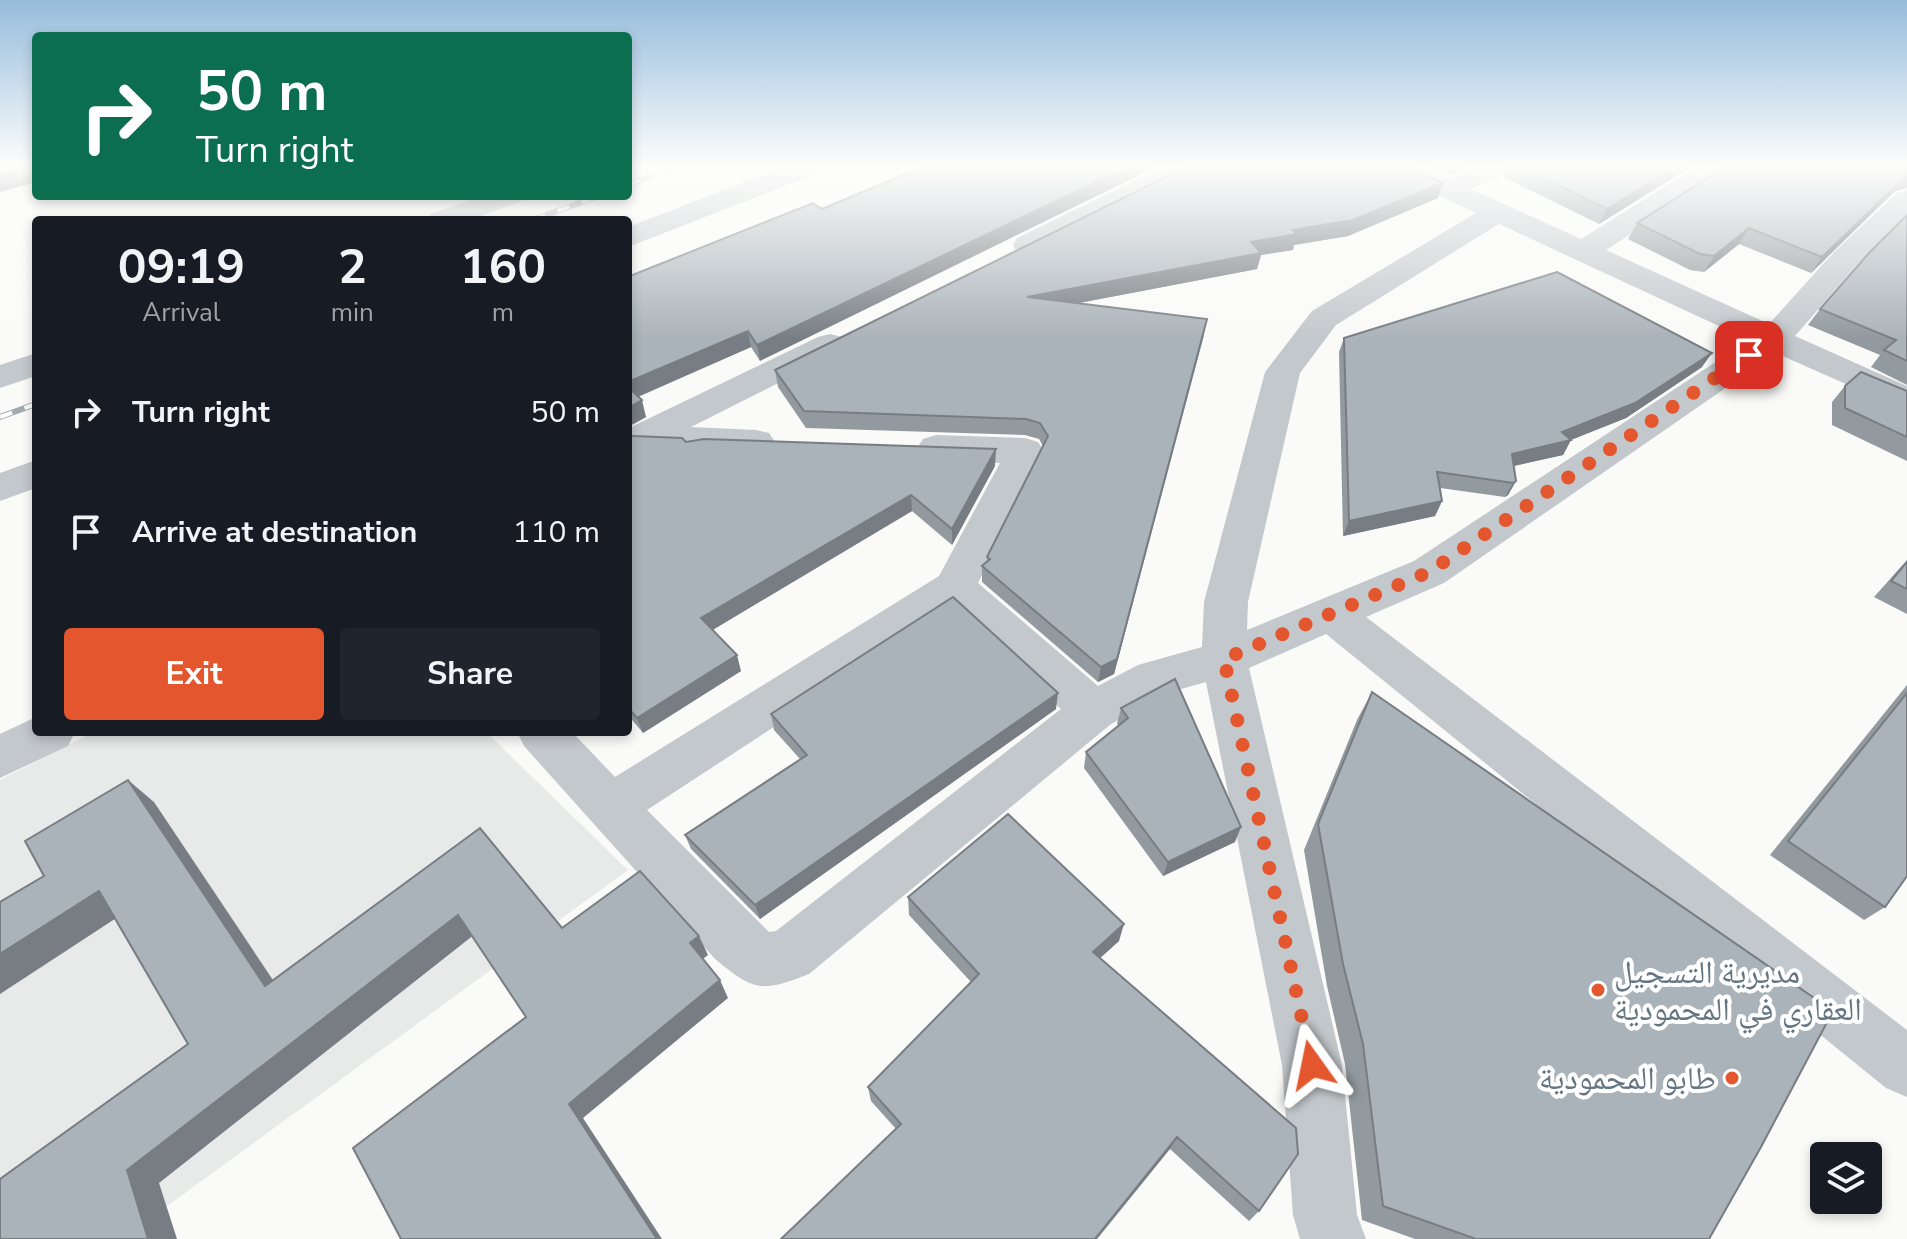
<!DOCTYPE html>
<meta charset="utf-8">
<style>
:root{--surface:#171b24;--page:#20242c;--text:#f1f3f6;--muted:#9ea1a6;--accent:#e4572e}
body{margin:0;font-family:"Nunito Sans","Noto Naskh Arabic",sans-serif;background:var(--page);color:var(--text);height:100vh;display:flex;flex-direction:column;font-size:30px;white-space:nowrap}
*{box-sizing:border-box;margin:0}
p{font-size:26px;color:var(--muted)}
.icon{flex:none;width:44px;height:44px;fill:none;stroke:currentColor;stroke-width:2;stroke-linecap:round;stroke-linejoin:round}
.map{position:relative;flex:1;overflow:hidden}
.drawer{position:absolute;left:32px;top:216px;width:600px;height:520px;display:flex;flex-direction:column;background:var(--surface);border-radius:8px;box-shadow:0 4px 12px #0003}
.drawer>*{flex:none}
.guide{position:absolute;left:32px;top:32px;width:600px;height:168px;border-radius:8px;box-shadow:0 4px 12px #0003;background:#0b6e4f;color:#fff;overflow:hidden}
.fabs{position:absolute;left:1810px;top:1142px;display:grid;gap:16px}
.fabs a{display:grid;place-items:center;width:72px;height:72px;border-radius:8px;background:var(--surface);box-shadow:0 4px 12px #0003;font-size:40px}
.pin{position:absolute;display:grid;place-items:center;width:68px;height:68px;color:#fff;margin:-34px;border-radius:16px;box-shadow:0 4px 12px #0006}
.me{position:absolute;width:88px;margin:-44px;rotate:348deg;stroke-linejoin:round;filter:drop-shadow(0 0 6px #0008)}
.turn{display:flex;align-items:center;gap:28px;height:168px;padding:0 32px;font-size:36px}
.turn .icon{width:104px;height:104px;stroke-width:2.5}
.turn b{display:block;font-size:56px;line-height:68px}
.eta{display:flex;justify-content:space-evenly;align-items:center;height:136px;text-align:center}
.eta b{font-size:48px;font-weight:700;line-height:56px}
.primary-button{display:flex;gap:16px;margin-top:auto;padding:16px 32px}
.primary-button a{flex:1;height:92px;border-radius:8px;background:var(--accent);color:#fff;font-size:32px;font-weight:700;line-height:92px;text-align:center}
.primary-button a+a{background:var(--page);color:var(--text)}
ul{padding:0;list-style:none}
li{display:flex;align-items:center;gap:24px;height:120px;padding:0 32px}
li div{flex:1}
li b{display:block;font-size:30px}
li em{font-style:normal}
.map>svg:first-child{display:block}
.built{fill:#e8e9e9}
.lines{fill:none;stroke-linecap:round;stroke-linejoin:round}
.minor{fill:#c3c8cc;fill-rule:evenodd}
.rail-casing{stroke:#a2aab0;stroke-width:6}
.rail{stroke:#fff;stroke-width:4;stroke-dasharray:13;stroke-linecap:butt}
.wall{fill:#929a9f}
.shaded-wall{fill:#777d82}
.building{fill:#aab3b9;stroke:#777d82;stroke-width:2}
.route{stroke:#e4572e;stroke-width:14;stroke-dasharray:0 25.2}
.poi-dot{fill:#e4572e;stroke:#fff;stroke-width:3}
.labels{text-anchor:middle;dominant-baseline:central;stroke-width:8;stroke-linejoin:round;paint-order:stroke}
.near-poi-label{font-size:32px;fill:#657683;stroke:#fff;text-anchor:start}
</style>
<div class="map">
<svg width="1907" height="1239" viewBox="0 0 1907 1239">
<rect width="100%" height="100%" fill="#fafaf8"/>
<polygon class="built" points="94,732 486,732 628,870 122,1239 0,1239 0,780"/>
<g class="lines">
<g class="minor">
<polygon points="785,166 824,166 820,172 628,247 628,227"/>
<polygon points="1165,166 1201,166 1197,172 1039,252 1028,254 1017,252 1013,245 1017,238"/>
<path d="M 1384,166 L 1421,166 L 1447,178 L 1476,166 L 1515,166 L 1511,172 L 1471,189 L 1581,239 L 1698,166 L 1731,166 L 1727,172 L 1606,250 L 1769,324 L 1833,253 L 1897,193 L 1907,190 L 1907,215 L 1855,267 L 1795,336 L 1907,386 L 1907,411 L 1776,353 L 1444,583 L 1366,617 L 1907,1030 L 1907,1097 L 1886,1088 L 1326,634 L 1249,668 L 1342,1065 L 1357,1215 L 1366,1239 L 1300,1239 L 1293,1215 L 1282,1065 L 1206,682 L 1167,693 L 1111,724 L 809,974 C 761,993 754,991 715,959 L 524,746 L 517,732 L 572,732 L 615,777 L 939,576 L 1000,463 L 936,461 L 923,457 L 917,448 L 923,439 L 936,435 L 1025,438 L 1038,442 L 1044,451 L 978,583 L 1098,686 L 1138,665 L 1202,647 L 1204,602 L 1265,372 L 1312,311 L 1476,213 L 1388,172 ZM 1499,224 L 1749,340 L 1414,561 L 1247,630 L 1248,602 L 1300,373 L 1336,325 ZM 953,610 L 1061,709 L 776,931 L 769,932 L 647,810 Z"/>
<polygon points="481,196 524,196 519,202 470,220 427,220 431,214"/>
<polygon points="830,334 842,337 847,344 842,351 691,427 756,430 769,433 775,442 769,451 756,454 640,450 628,447 628,429 631,427 818,337"/>
<polygon points="36,353 36,376 0,388 0,365"/>
<polygon points="36,460 36,488 0,501 0,473"/>
<polygon points="36,717 36,732 75,732 68,746 0,778 0,734"/>
</g>
<defs>
<g id="rail">
<polyline points="628,185 679,166"/>
<polyline points="533,220 598,196"/>
<polyline points="0,417 36,404"/>
</g>
</defs>
<use href="#rail" class="rail-casing"/>
<use href="#rail" class="rail"/>
</g>
<g class="wall">
<polygon points="1428,166 1469,166 1447,175"/>
<polygon points="1510,166 1692,166 1599,224 1505,178"/>
<polygon points="1907,166 1907,188 1895,191 1811,273 1739,244 1704,272 1690,270 1628,239 1637,223"/>
<polygon points="1443,183 1438,198 1348,236 1294,245 1293,250 1261,255 1257,269 1079,303 1204,335 1114,674 1098,682 982,582 982,566 987,562 987,557 1043,446 1039,439 1025,435 806,428 778,387 775,370"/>
<polygon points="813,203 760,361 751,347 638,397 646,417 628,427 630,276"/>
<polygon points="1907,215 1907,385 1871,367 1880,355 1808,325 1820,309"/>
<polygon points="1344,338 1702,367 1626,418 1571,440 1563,455 1514,466 1516,481 1508,495 1505,497 1440,488 1442,501 1435,516 1343,536 1339,352"/>
<polygon points="1845,386 1907,391 1907,461 1832,425 1832,402"/>
<polygon points="628,435 634,436 686,442 995,466 952,545 912,511 712,630 741,671 643,733 628,715"/>
<polygon points="1907,560 1907,614 1874,597"/>
<polygon points="1907,685 1907,876 1885,907 1864,920 1770,855"/>
<polygon points="1372,692 1709,1239 1415,1239 1362,1220 1345,1064 1327,986 1304,850 1357,720"/>
<polygon points="1121,708 1235,842 1163,876 1084,768 1086,752 1119,726 1117,724"/>
<polygon points="1056,709 760,919 691,849 685,835 800,759 774,730 771,714"/>
<polygon points="908,897 1119,941 1100,958 1259,1211 1249,1221 1170,1149 896,1129 871,1101 868,1087 971,982 909,915"/>
</g>
<g class="shaded-wall">
<polygon points="27,166 36,166 36,182 0,192 0,174"/>
<polygon points="1129,166 1158,166 760,361 757,345"/>
<polygon points="1450,166 1469,166 1447,175"/>
<polygon points="1676,166 1692,166 1599,224 1607,209"/>
<polygon points="1907,175 1907,188 1895,191 1811,273 1822,257"/>
<polygon points="1443,183 1438,198 1348,236 1294,245 1293,250 1261,255 1257,269 1026,313 1027,297 1251,242"/>
<polygon points="1749,228 1739,244 1704,272 1714,256"/>
<polygon points="1207,319 1114,674 1098,682 1101,667"/>
<polygon points="748,331 751,347 630,400 628,395 628,382"/>
<polygon points="1712,353 1702,367 1626,418 1568,441 1571,440 1563,455 1504,468 1512,454 1562,432"/>
<polygon points="642,400 646,417 628,427 628,408"/>
<polygon points="996,449 995,466 952,545 952,529"/>
<polygon points="1516,481 1508,495 1505,497 1513,483"/>
<polygon points="911,495 912,511 706,634 701,618"/>
<polygon points="1442,501 1435,516 1343,536 1349,521"/>
<polygon points="737,655 741,671 643,733 637,718"/>
<polygon points="1058,693 1056,709 760,919 755,905"/>
<polygon points="128,780 154,802 289,1004 265,986"/>
<polygon points="1241,827 1235,842 1163,876 1168,862"/>
<polygon points="99,891 127,911 0,994 0,954"/>
<polygon points="458,915 475,934 159,1183 177,1239 148,1239 127,1170"/>
<polygon points="1124,924 1119,941 1089,968 1093,952"/>
<polygon points="699,936 708,955 699,962 690,943"/>
<polygon points="720,980 728,998 583,1118 662,1239 657,1239 569,1104"/>
<polygon points="1177,1137 1170,1149 1097,1239 1095,1239"/>
</g>
<g class="building">
<polygon points="0,166 27,166 0,174"/>
<polygon points="924,166 1129,166 757,345 748,331 628,382 628,274 630,276 813,203 822,209"/>
<polygon points="1188,166 1406,166 1443,183 1353,220 1293,230 1297,234 1251,242 1261,253 1027,297 1207,319 1117,659 1101,667 982,566 990,559 987,557 1048,436 1040,423 1026,419 804,411 775,370"/>
<polygon points="1519,166 1676,166 1607,209"/>
<polygon points="1727,166 1907,166 1907,175 1822,257 1749,228 1714,256 1700,254 1637,223"/>
<polygon points="1907,215 1907,361 1884,350 1896,340 1820,309 1869,253"/>
<polygon points="1557,272 1712,353 1635,403 1562,432 1571,440 1512,454 1516,481 1513,483 1437,472 1442,501 1349,521 1344,338"/>
<polygon points="1861,372 1907,391 1907,437 1845,408 1845,386"/>
<polygon points="628,387 642,400 628,408"/>
<polygon points="628,435 634,436 682,438 686,442 704,439 996,449 952,529 911,495 701,618 737,655 637,718 628,708"/>
<polygon points="1907,562 1907,589 1891,581"/>
<polygon points="953,597 1058,693 755,905 685,835 807,755 771,714"/>
<polygon points="1175,679 1241,827 1168,862 1086,752 1128,718 1121,708"/>
<polygon points="1372,692 1833,1011 1761,1147 1709,1239 1476,1239 1383,1206 1363,1044 1343,964 1318,824"/>
<polygon points="1907,693 1907,876 1885,907 1788,841"/>
<polygon points="128,780 265,986 480,828 562,928 640,871 699,936 690,943 720,980 569,1104 657,1239 401,1239 353,1148 526,1017 458,915 127,1170 148,1239 0,1239 0,1179 188,1044 99,891 0,954 0,902 44,876 25,841"/>
<polygon points="1008,814 1124,924 1093,952 1296,1128 1298,1154 1259,1211 1177,1137 1095,1239 781,1239 901,1124 868,1087 979,974 908,897"/>
</g>
<linearGradient id="sky" x2="0" y2="1"><stop stop-color="#96bcdc"/><stop offset="0.49" stop-color="#fdfdfc"/><stop offset="1" stop-color="#fdfdfc" stop-opacity="0"/></linearGradient>
<rect width="1907" height="339" fill="url(#sky)"/>
<g class="lines">
<polyline class="route" points="1312,1065 1224,659 1429,572 1749,355"/>
</g>
<g class="poi-dot">
<circle cx="1598" cy="990" r="8"/>
<circle cx="1732" cy="1078" r="8"/>
</g>
<g class="labels">
<g class="near-poi-label">
<text x="1614" y="972">مديرية التسجيل<tspan x="1614" dy="37">العقاري في المحمودية</tspan></text>
<text x="1716" y="1078" text-anchor="end">طابو المحمودية</text>
</g>
</g>
</svg>
<div class="fabs">
<a><svg class="icon" aria-label="layers" viewBox="0 0 24 24"><path d="M12 4l9 5-9 5-9-5zM3 14l9 5 9-5"/></svg></a>
</div>
<div class="pin" style="left:1749px;top:355px;background:#d93025"><svg class="icon" aria-label="arrive" viewBox="0 0 24 24"><path d="M6 21V4h12l-3 4 3 4H6"/></svg></div>
<svg class="me" style="left:1312px;top:1065px" viewBox="-20 -20 40 40"><path d="M0-17L14 15 0 8-14 15z" fill="#e4572e" stroke="#fff" stroke-width="4"/></svg>
<div class="guide">
<div class="turn"><svg class="icon" aria-label="right" viewBox="0 0 24 24"><path d="M7 20v-9h11M14 6l5 5-5 5"/></svg><div><b>50 m</b>Turn right</div></div>
</div>
<section class="drawer">
<div class="eta">
<div><b>09:19</b><p>Arrival</p></div>
<div><b>2</b><p>min</p></div>
<div><b>160</b><p>m</p></div>
</div>
<ul>
<li><svg class="icon" aria-label="right" viewBox="0 0 24 24"><path d="M7 20v-9h11M14 6l5 5-5 5"/></svg><div><b>Turn right</b></div><em>50 m</em></li>
<li><svg class="icon" aria-label="arrive" viewBox="0 0 24 24"><path d="M6 21V4h12l-3 4 3 4H6"/></svg><div><b>Arrive at destination</b></div><em>110 m</em></li>
</ul>
<div class="primary-button"><a>Exit</a><a>Share</a></div>
</section>
</div>
